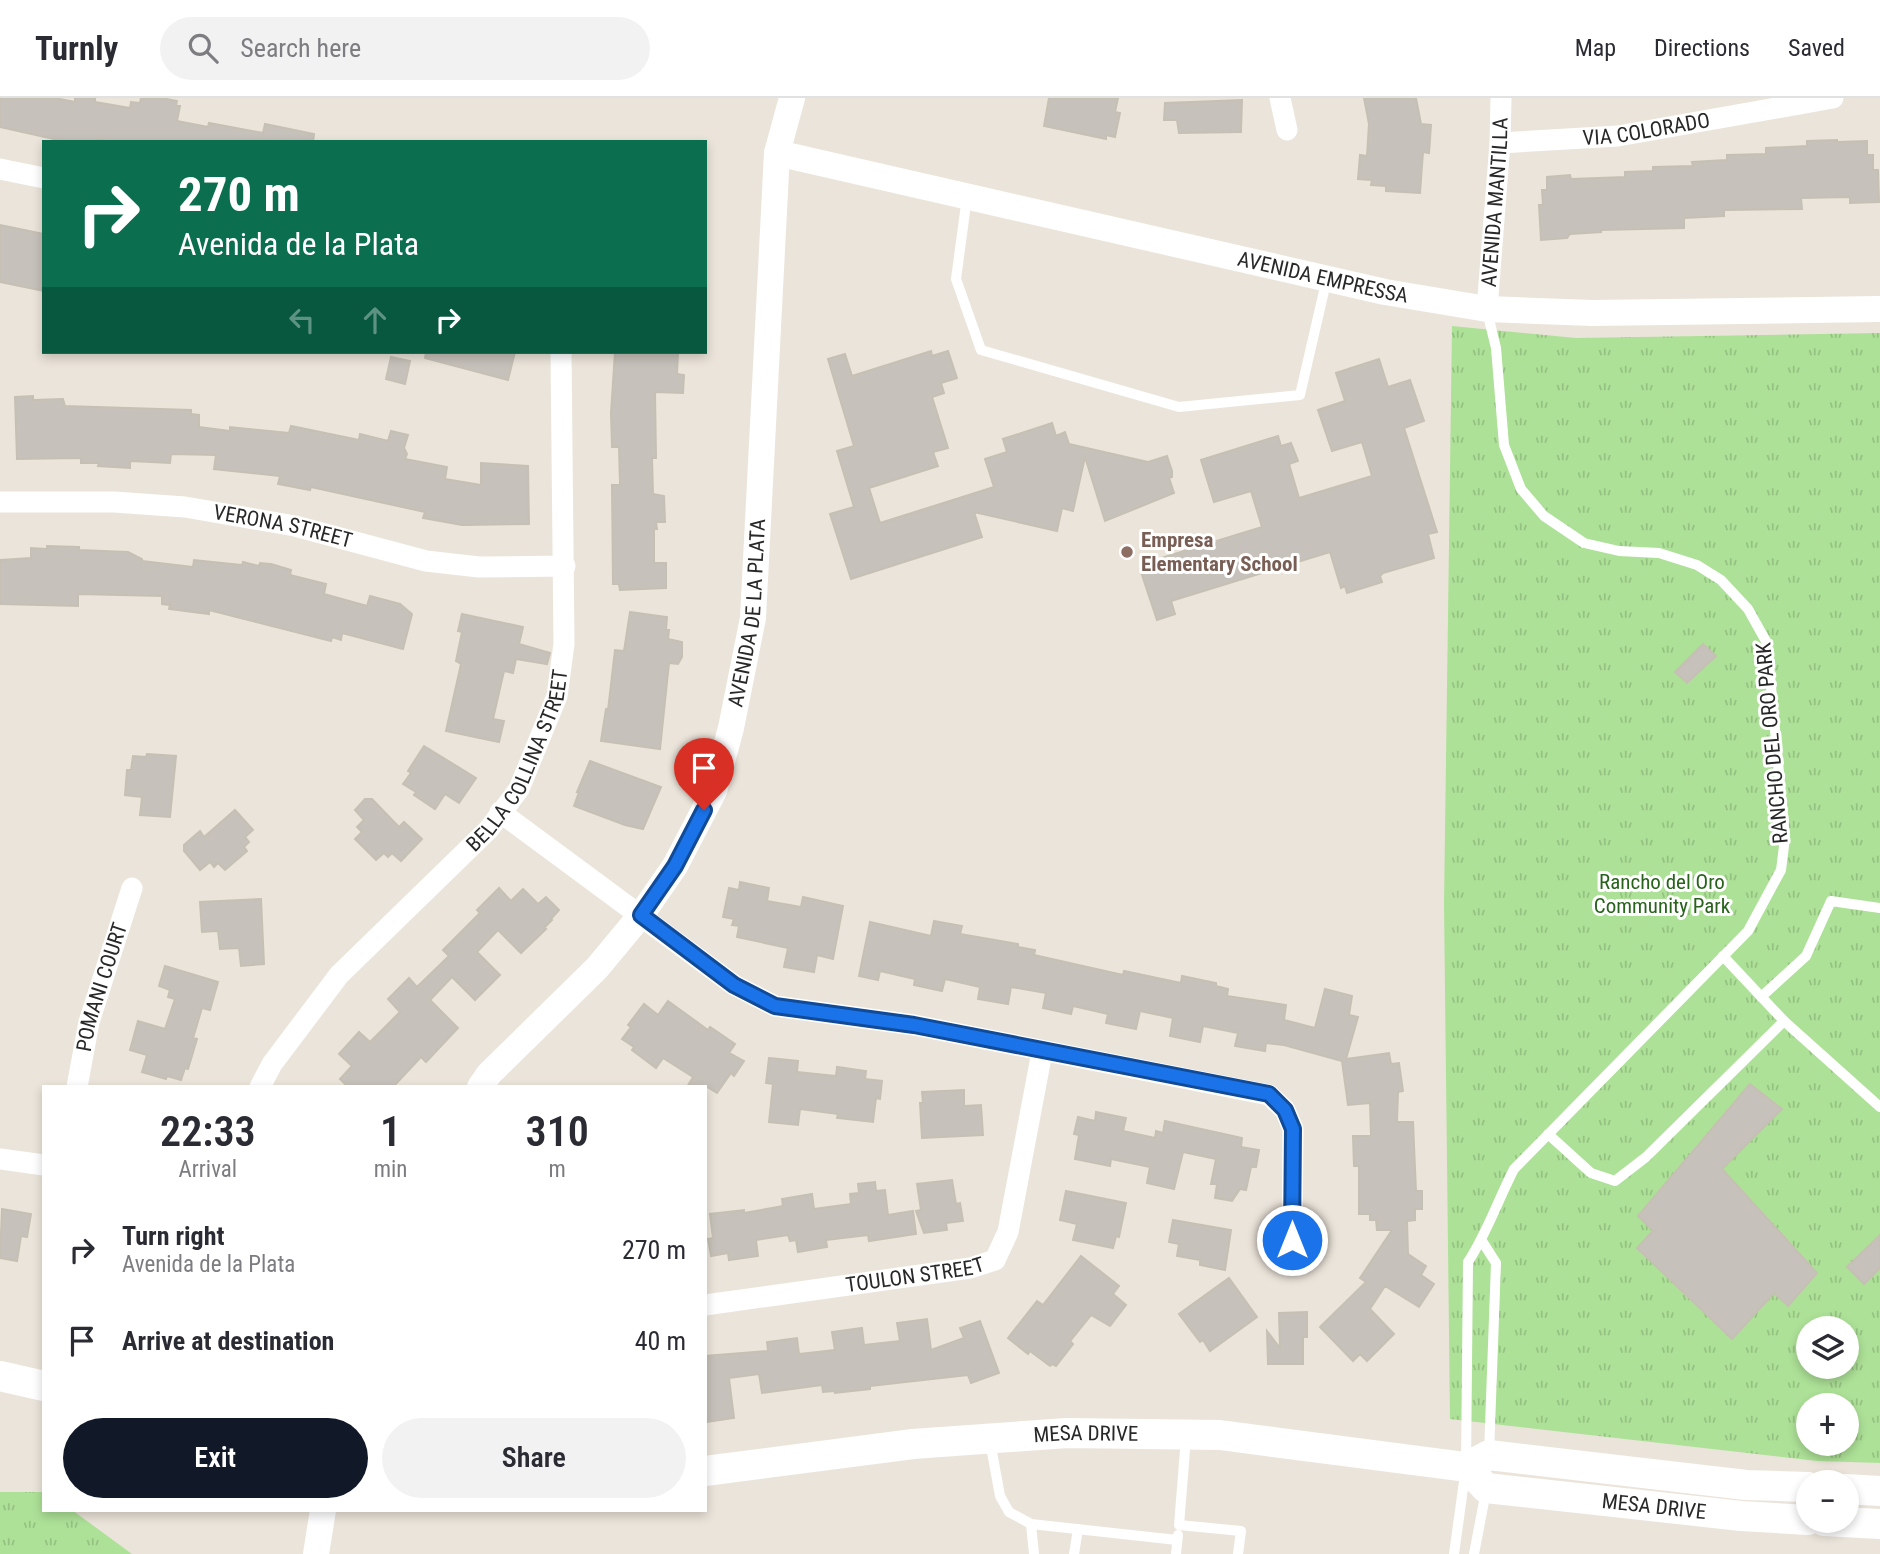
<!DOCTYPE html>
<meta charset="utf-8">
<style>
:root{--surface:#fff;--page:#f2f2f3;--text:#2b2b33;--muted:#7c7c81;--line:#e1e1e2;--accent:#111827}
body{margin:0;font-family:"Roboto Condensed",sans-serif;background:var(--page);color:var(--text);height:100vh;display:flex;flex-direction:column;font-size:26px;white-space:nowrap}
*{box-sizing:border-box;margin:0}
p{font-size:23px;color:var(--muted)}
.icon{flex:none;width:38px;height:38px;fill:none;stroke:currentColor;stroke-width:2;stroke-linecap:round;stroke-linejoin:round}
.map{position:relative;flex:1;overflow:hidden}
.drawer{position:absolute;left:42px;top:987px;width:665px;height:427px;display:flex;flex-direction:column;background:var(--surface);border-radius:0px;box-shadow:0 4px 10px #0003}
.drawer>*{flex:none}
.guide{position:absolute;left:42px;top:42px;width:665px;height:214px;border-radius:0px;box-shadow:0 4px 10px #0003;background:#0b6e4f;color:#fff;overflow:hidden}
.buttons{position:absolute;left:1796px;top:1218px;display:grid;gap:14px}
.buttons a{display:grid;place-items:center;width:63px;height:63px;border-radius:50%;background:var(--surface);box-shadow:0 4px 10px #0003;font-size:35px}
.pin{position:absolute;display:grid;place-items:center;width:60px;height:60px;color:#fff;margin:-72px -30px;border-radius:50% 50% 50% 0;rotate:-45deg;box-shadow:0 0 7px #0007}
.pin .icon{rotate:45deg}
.me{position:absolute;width:77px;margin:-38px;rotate:0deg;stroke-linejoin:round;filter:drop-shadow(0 0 5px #0008)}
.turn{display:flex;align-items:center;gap:24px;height:147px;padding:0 21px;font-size:32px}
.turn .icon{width:91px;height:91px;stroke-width:2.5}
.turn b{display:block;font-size:49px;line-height:60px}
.lanes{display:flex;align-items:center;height:66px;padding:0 21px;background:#0003;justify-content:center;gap:35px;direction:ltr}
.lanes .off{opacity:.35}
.eta{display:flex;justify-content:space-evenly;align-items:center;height:119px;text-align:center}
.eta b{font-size:42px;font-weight:600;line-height:49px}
.primary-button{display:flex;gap:14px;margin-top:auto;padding:14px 21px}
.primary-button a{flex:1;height:80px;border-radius:42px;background:var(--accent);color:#fff;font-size:28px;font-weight:600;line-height:80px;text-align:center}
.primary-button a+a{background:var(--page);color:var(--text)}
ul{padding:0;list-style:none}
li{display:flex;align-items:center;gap:21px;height:91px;padding:0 21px}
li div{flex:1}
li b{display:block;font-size:26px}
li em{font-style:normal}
header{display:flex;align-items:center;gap:42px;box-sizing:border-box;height:98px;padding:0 35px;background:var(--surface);border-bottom:2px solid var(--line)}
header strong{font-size:33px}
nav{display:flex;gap:38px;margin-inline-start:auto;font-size:24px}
.search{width:490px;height:63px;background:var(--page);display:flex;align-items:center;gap:18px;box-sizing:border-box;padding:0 24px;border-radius:38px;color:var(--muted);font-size:26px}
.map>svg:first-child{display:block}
.grass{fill:url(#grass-tufts);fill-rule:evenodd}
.building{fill:#c6c1ba;stroke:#c6c0b4;stroke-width:2}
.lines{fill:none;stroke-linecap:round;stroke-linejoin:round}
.service{stroke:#fff;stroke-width:10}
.minor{stroke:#fff;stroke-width:21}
.tertiary{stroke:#fff;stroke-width:26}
.secondary{stroke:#fff;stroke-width:30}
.route-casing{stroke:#114b97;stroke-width:18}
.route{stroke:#1a73e8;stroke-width:12}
.education-dot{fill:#8d6e63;stroke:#fff;stroke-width:2.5}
.labels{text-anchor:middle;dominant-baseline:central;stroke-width:6;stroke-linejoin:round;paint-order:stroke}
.street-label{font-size:21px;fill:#282828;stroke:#fff}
.education-label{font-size:21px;font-weight:bold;fill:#785e54;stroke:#fff;text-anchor:start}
.park-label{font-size:21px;fill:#27631b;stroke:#fff}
</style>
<header>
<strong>Turnly</strong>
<div class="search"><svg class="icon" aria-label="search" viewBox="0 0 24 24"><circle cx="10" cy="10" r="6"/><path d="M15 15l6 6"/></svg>Search here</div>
<nav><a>Map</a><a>Directions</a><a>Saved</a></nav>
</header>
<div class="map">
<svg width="1880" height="1456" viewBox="0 0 1880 1456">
<defs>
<pattern id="grass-tufts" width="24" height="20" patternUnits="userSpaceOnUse" patternTransform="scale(1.75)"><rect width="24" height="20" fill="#ade197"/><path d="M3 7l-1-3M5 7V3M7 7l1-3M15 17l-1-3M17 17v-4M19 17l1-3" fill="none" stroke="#95c182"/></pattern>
</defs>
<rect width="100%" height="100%" fill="#ebe4da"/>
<g class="grass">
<path d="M 1452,228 L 1576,240 L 1880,235 L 1880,1365 L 1817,1363 L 1450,1321 L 1444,806 ZM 1808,1230 L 1846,1230 L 1846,1269 L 1808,1269 ZM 1808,1307 L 1846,1307 L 1846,1346 L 1808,1346 Z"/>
<polygon points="0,1394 44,1394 44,1412 72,1412 132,1456 0,1456"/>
</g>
<g class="building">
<polygon points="0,0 55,0 75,4 75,0 95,0 95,4 130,10 131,4 140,5 141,0 162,0 177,3 176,8 180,8 177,23 208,29 209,25 263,35 265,26 314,36 313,44 111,44 97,41 95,44 67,44 0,29"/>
<polygon points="1049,0 1118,0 1115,14 1120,15 1115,39 1106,37 1106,41 1044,28"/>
<polygon points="1364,0 1416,0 1421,26 1431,27 1429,55 1423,54 1420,95 1386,93 1386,88 1371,87 1372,82 1358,81 1360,57 1367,58 1369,26"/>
<polygon points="1242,2 1241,34 1179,35 1177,22 1164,22 1165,5"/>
<polygon points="1837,42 1837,44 1867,43 1867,57 1873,57 1873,72 1878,72 1879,104 1850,105 1850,99 1801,100 1802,111 1724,112 1724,118 1684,120 1684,130 1601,132 1601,134 1570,136 1567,140 1541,142 1539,107 1543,107 1542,92 1547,92 1547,79 1570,77 1571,81 1625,79 1625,74 1653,73 1653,69 1693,68 1692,64 1727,62 1727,57 1766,56 1766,50 1807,48 1807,43"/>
<polygon points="0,127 44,136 44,193 0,184"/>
<polygon points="931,253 932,258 948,253 957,280 941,285 944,295 932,299 948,350 933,354 938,368 869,390 880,425 994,389 985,361 1007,354 1003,341 1052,325 1056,338 1065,334 1069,346 1148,364 1167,358 1172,373 1172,379 1169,380 1174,395 1105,423 1085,359 1073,413 1062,410 1057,433 974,414 982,439 851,481 830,416 854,409 837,353 854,348 828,261 845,256 852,278"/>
<polygon points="426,254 515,254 508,282 425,260"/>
<polygon points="615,254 678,254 677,276 684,277 683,295 655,294 656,360 652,360 653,396 664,398 665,424 656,424 657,431 654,431 654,465 666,465 666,490 620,492 619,486 613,486 612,387 620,387 619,349 612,349 611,315"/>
<polygon points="391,259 410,263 405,286 386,281"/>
<polygon points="1379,261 1388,289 1410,282 1424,323 1404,330 1437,434 1428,436 1434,460 1383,475 1380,478 1382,484 1347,495 1345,488 1341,490 1330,454 1171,503 1175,516 1157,522 1140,471 1163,464 1161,460 1262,429 1251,393 1214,404 1201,362 1278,338 1281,348 1291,345 1298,363 1289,366 1299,400 1372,378 1362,344 1332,353 1318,312 1345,303 1336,275"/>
<polygon points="33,298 33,302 63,301 65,308 191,312 191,316 199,317 199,329 230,333 230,329 289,335 291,328 359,342 360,336 388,343 391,333 408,337 404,350 407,356 405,361 447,369 445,381 481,387 481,365 528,368 529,426 462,427 423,420 425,414 311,389 310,392 278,386 280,378 214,371 216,357 171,356 170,365 130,363 130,370 98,368 99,365 81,365 81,360 17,361 15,299"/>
<polygon points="47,448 79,449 79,452 128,454 142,461 142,463 193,469 194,462 242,467 243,464 259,468 260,465 271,466 291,472 290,477 326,486 324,496 367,508 370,498 400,506 412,516 403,551 342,535 341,542 332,539 331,543 209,512 209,516 169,511 170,507 162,506 162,498 78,496 78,508 0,506 0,462 31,460 31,450 47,451"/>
<polygon points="630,514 667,519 666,532 669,532 668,541 682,544 682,559 678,566 669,565 660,651 601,643 606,611 608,612 615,552 624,553"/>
<polygon points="462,516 523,529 519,546 550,555 547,566 516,561 513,575 504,573 493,621 504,623 499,644 446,633 461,566 456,563 462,534 458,533"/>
<polygon points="1703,546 1716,558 1687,585 1675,574"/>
<polygon points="424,648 476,680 459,705 445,696 435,711 414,697 416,694 403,686 411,675 408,673"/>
<polygon points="147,656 176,658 170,719 140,717 142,699 125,697 127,672 131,672 133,658 146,659"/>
<polygon points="590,663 661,689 643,731 625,727 574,708 579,694 577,694"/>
<polygon points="365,701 372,701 399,729 404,724 422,741 401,763 392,755 388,759 384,755 376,762 355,741 362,734 357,729 364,722 355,712"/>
<polygon points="235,712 253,732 245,739 249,744 244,749 247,753 225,772 218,765 214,769 210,764 200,772 184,753 184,747 200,733 204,739"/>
<polygon points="740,784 769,790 767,803 801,809 803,799 843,808 833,861 817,857 814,874 784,869 788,850 737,839 739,828 732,827 734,821 723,819 729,790 739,792"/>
<polygon points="499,790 511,803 523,791 538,806 546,799 559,812 551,821 552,822 544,830 546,831 521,855 498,832 477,854 500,877 475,902 452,879 430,902 458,930 426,964 421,959 393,989 348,989 340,981 352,968 339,956 359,934 370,944 400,914 388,901 409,880 417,889 449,858 443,852 480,815 477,812"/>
<polygon points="261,801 264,866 241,868 239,850 220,851 218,833 202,834 200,804"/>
<polygon points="934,823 962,828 960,836 1018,846 1018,849 1035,852 1034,857 1123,877 1124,873 1181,885 1182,878 1216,885 1216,888 1228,891 1227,898 1286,907 1284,922 1315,930 1325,891 1352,898 1349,917 1358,919 1346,961 1389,955 1391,966 1399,965 1403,993 1398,994 1397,1024 1413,1024 1416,1093 1422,1093 1422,1111 1415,1111 1415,1122 1407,1123 1408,1156 1426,1168 1421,1177 1434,1186 1419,1209 1385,1188 1370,1211 1394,1236 1367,1263 1360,1256 1353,1263 1320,1229 1366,1184 1360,1180 1392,1132 1377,1132 1376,1122 1370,1122 1370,1116 1359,1116 1359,1068 1354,1068 1353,1038 1371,1038 1370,1005 1348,1007 1342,963 1284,947 1266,945 1265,953 1235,948 1238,935 1203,928 1200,944 1170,938 1173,920 1140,913 1136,931 1106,925 1108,916 1073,908 1071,916 1043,910 1046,895 1011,889 1008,906 978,901 980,889 945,881 942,893 914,887 915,881 880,873 878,882 859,878 870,824 931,838"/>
<polygon points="165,868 218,884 210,912 202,910 193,940 197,941 188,971 185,970 181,982 167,978 166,981 142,974 147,957 130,952 138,923 165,931 175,901 168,899 170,892 159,888"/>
<polygon points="668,903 708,932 710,929 735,946 729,955 744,963 734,978 731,975 717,995 707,989 687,989 693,979 663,960 656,970 632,952 634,949 622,941 631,929 628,927 644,906 658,917"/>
<polygon points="769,960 798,963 797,974 836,978 837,969 866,973 865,981 882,983 880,1001 876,1000 873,1024 837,1020 838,1016 800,1011 798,1027 769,1024 773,986 766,985"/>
<polygon points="1750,986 1782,1011 1722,1071 1817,1175 1788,1208 1774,1195 1732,1241 1637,1150 1653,1133 1638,1118"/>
<polygon points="964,992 964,1008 981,1007 983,1037 922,1040 920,1005 923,1005 922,994"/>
<polygon points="1096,1014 1126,1020 1123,1033 1155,1040 1156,1033 1163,1035 1165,1023 1242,1040 1241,1049 1259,1052 1256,1069 1251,1069 1246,1092 1240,1091 1232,1103 1215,1100 1217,1086 1211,1086 1216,1061 1183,1054 1174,1091 1147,1085 1150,1069 1111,1061 1110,1068 1075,1061 1079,1037 1074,1036 1078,1019 1095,1023"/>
<polygon points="952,1082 956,1106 960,1105 963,1123 946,1125 947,1132 924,1135 916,1113 921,1112 917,1086"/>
<polygon points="875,1084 876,1093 885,1092 888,1117 913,1113 916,1136 869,1143 868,1137 826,1142 827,1149 798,1154 796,1142 790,1143 788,1137 756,1142 758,1158 729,1162 728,1155 711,1158 708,1141 713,1140 710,1116 744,1112 744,1115 783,1108 782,1101 812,1096 814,1111 851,1106 850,1096 859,1095 858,1086"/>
<polygon points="1066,1093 1126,1105 1119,1139 1116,1138 1113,1150 1073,1142 1077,1126 1060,1122"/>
<polygon points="2,1111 31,1116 27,1139 21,1138 17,1163 0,1160"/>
<polygon points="1173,1122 1231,1132 1225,1172 1200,1167 1200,1162 1177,1158 1179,1146 1169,1144"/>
<polygon points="1880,1137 1880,1170 1864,1186 1847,1169"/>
<polygon points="1081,1158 1119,1188 1113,1196 1126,1207 1110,1228 1091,1217 1070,1243 1073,1246 1056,1268 1052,1266 1050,1268 1030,1253 1028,1256 1008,1240 1037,1203 1043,1207"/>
<polygon points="1229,1180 1257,1219 1210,1253 1203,1242 1200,1244 1179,1216"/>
<polygon points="1307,1214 1307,1239 1303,1239 1303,1266 1268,1266 1267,1233 1280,1250 1279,1215"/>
<polygon points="927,1221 931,1252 964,1240 960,1230 980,1223 999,1275 971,1285 968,1277 870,1288 870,1291 835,1295 835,1293 823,1294 822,1287 762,1295 759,1276 729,1280 734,1320 706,1324 705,1258 768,1253 767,1244 797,1240 799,1256 835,1252 832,1234 862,1230 864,1247 900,1243 897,1225"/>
</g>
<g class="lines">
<g class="service">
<polyline points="967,99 956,181 981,252 1179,309 1300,297 1327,180"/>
<polyline points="1723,858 1784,923 1880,1009"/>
<polyline points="1761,899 1806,858 1831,803 1880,810"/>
<polyline points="1548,1036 1591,1075 1615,1083 1646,1059 1784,923"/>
<polyline points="1482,1143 1496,1165 1489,1356"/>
<polyline points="1186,1340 1179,1427 1241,1433 1238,1456"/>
<polyline points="990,1343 1000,1398 1009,1414 1031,1426 1177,1442"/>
<polyline points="1031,1426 1034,1456"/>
<polyline points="1074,1456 1078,1431"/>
<polyline points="1176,1456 1178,1437"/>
<path d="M 1454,1456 L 1466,1369 L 1468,1164 C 1487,1135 1498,1102 1514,1071 L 1748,833 L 1781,772 L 1785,740 L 1767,545 L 1748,511 L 1721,482 L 1697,467 L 1659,455 L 1619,453 L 1584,445 L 1544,418 L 1521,391 L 1504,347 L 1496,250 L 1487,213"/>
<polyline points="1474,1456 1486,1393"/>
</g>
<g class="minor">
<polyline points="1280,0 1287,32"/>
<path id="s1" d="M 1500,45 L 1618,38 L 1833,0"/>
<polyline points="0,71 44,80"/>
<path id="s2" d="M 1487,211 L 1500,45 L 1501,0"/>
<path id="s3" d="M 0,404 L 114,404 L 185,409 L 295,428 L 426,463 L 479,469 L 565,468"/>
<polyline points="500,714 734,887 775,908 914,927 1269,997 1285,1012 1293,1031 1292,1142"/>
<path id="s4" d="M 77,989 L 89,924 L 132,790"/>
<path id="s5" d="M 260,989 L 272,966 L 339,877 L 489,731 L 519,691 L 557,598 L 564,546 L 561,254"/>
<polyline points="0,1061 44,1067"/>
<path id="s6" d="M 705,1207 L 970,1170 L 995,1162 L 1008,1134 L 1042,954"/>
</g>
<g class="tertiary">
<path id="s7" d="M 777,55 L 1385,194 L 1487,211 L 1592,215 L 1880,211"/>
<path id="s8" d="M 480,989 L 489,976 L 597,870 L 641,817 L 675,768 L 714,693 L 731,630 L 753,520 L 777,55 L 792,0"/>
<polyline points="316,1456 323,1412"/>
</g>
<g class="secondary">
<polyline points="0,1278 44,1288"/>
<path id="s9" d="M 1466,1369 L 1486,1390 L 1741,1418 L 1808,1422"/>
<path id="s10" d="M 705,1373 L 913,1346 L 1067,1335 L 1220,1337 L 1466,1369 L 1489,1357 L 1746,1387 L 1808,1389"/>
<polyline points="1846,1391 1880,1393"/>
<polyline points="1824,1423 1880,1426"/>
</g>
</g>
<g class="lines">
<defs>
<polyline id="route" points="704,712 675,768 641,817 734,887 775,908 914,927 1269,996 1285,1012 1293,1031 1292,1142"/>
</defs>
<use href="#route" class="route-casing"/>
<use href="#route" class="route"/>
</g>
<circle class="education-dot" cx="1127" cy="454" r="7"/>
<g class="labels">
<g class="street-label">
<text stroke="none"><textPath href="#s1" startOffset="147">VIA COLORADO</textPath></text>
<text stroke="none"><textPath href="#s2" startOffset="107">AVENIDA MANTILLA</textPath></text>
<text stroke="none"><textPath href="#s7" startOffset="560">AVENIDA EMPRESSA</textPath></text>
<text stroke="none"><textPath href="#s3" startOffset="285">VERONA STREET</textPath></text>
<text stroke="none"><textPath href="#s8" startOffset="562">AVENIDA DE LA PLATA</textPath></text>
<text transform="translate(1772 645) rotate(-95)">RANCHO DEL ORO PARK</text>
<text stroke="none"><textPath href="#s5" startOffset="422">BELLA COLLINA STREET</textPath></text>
<text stroke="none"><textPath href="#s4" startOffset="103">POMANI COURT</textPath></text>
<text stroke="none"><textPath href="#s6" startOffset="212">TOULON STREET</textPath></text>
<text stroke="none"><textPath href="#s10" startOffset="383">MESA DRIVE</textPath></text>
<text stroke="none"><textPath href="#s9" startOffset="198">MESA DRIVE</textPath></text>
</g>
<g class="education-label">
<text x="1141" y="442">Empresa<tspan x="1141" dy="24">Elementary School</tspan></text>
</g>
<g class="park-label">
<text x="1662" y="784">Rancho del Oro<tspan x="1662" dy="24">Community Park</tspan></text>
</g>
</g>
</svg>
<div class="buttons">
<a><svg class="icon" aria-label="layers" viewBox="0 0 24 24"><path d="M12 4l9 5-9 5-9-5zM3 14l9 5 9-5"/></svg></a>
<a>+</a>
<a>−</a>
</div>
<div class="pin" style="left:704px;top:712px;background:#d93025"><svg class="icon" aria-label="arrive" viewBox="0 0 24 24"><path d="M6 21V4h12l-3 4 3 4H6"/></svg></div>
<svg class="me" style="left:1292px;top:1142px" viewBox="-20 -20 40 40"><circle r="17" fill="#1a73e8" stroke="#fff" stroke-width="3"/><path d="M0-11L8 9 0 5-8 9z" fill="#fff"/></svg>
<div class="guide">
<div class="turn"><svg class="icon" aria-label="right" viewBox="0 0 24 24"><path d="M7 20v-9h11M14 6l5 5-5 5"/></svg><div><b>270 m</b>Avenida de la Plata</div></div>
<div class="lanes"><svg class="icon off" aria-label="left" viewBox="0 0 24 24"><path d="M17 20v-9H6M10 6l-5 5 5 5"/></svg><svg class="icon off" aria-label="ahead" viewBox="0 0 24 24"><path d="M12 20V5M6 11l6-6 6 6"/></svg><svg class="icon" aria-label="right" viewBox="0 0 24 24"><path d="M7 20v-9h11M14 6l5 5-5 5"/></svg></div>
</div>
<section class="drawer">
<div class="eta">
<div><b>22:33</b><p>Arrival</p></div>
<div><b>1</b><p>min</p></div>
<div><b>310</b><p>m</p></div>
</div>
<ul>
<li><svg class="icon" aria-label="right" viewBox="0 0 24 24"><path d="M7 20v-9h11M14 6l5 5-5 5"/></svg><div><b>Turn right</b><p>Avenida de la Plata</p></div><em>270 m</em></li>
<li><svg class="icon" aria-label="arrive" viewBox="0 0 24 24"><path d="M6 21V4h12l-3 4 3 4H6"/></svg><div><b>Arrive at destination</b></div><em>40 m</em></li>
</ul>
<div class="primary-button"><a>Exit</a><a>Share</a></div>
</section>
</div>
